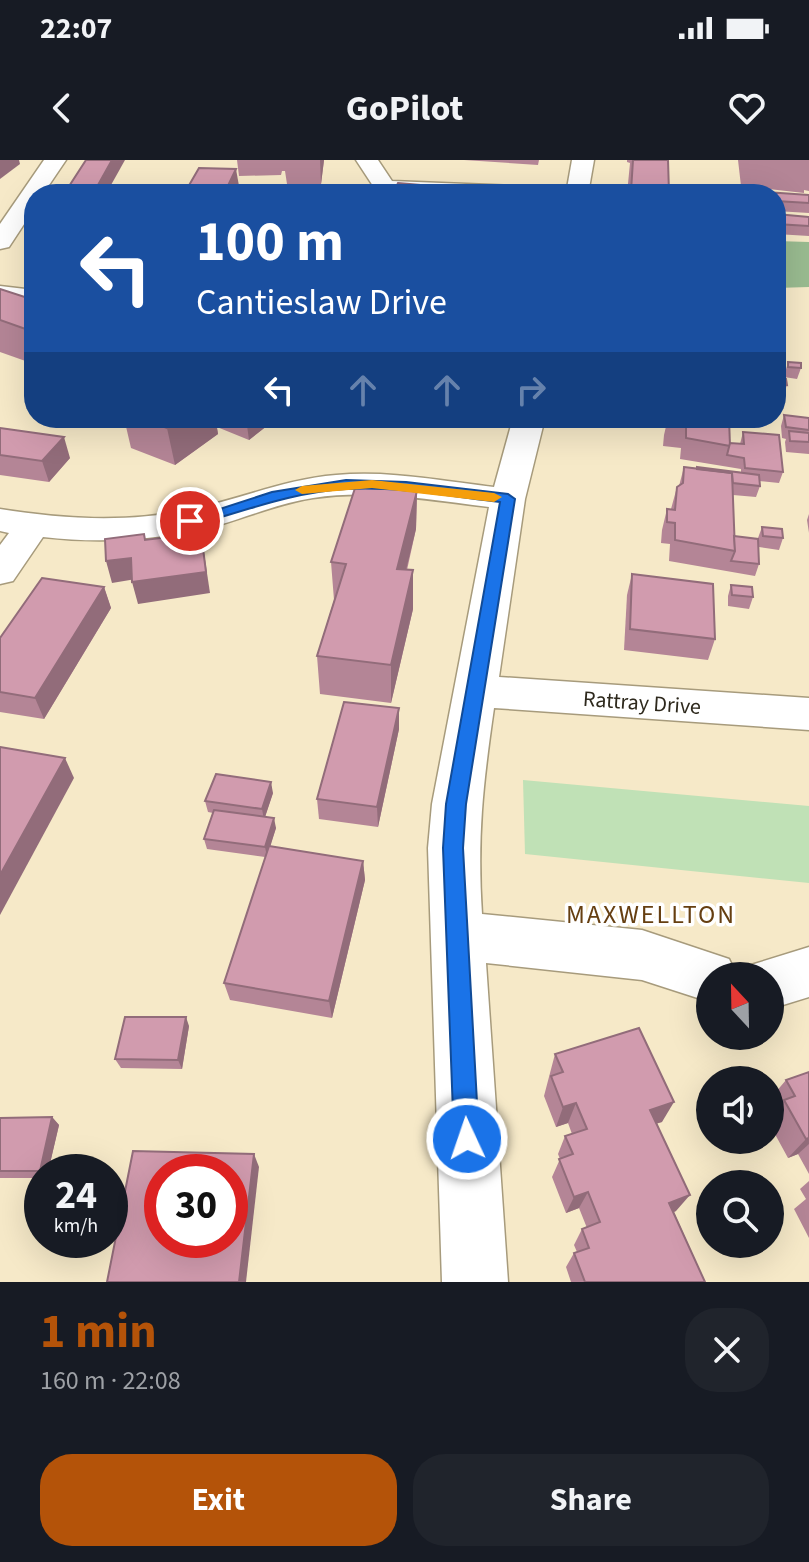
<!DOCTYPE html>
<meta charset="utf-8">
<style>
:root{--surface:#171b24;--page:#20242c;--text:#f1f3f6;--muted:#9ea1a6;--accent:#b45309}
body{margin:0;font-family:"Source Sans 3",sans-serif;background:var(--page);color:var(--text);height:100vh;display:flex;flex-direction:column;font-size:30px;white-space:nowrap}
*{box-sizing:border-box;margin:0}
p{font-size:26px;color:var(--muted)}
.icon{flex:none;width:44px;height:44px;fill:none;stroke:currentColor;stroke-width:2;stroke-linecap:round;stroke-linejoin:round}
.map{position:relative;height:1122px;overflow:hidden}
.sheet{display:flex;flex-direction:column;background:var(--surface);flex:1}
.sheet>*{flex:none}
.top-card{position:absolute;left:24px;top:24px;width:762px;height:244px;border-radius:32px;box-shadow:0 8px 32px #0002;background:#1a4fa0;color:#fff;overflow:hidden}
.needle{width:52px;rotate:338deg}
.controls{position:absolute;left:696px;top:802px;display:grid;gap:16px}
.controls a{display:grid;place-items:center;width:88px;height:88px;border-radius:50%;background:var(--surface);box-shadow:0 8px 32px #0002;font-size:40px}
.speed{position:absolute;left:24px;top:994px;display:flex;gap:16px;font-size:40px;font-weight:700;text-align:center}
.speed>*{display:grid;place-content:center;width:104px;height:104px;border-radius:50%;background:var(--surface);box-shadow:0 8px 32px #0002;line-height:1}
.speed small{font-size:20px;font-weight:400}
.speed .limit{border:12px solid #d22;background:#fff;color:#111}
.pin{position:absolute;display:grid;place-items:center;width:68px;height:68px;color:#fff;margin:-34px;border:4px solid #fff;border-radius:50%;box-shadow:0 2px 8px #0007}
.me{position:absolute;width:88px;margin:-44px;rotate:357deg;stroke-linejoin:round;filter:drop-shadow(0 0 6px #0008)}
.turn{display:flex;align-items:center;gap:28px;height:168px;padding:0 40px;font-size:36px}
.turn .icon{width:104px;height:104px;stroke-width:2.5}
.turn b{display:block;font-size:56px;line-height:68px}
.lanes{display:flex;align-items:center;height:76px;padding:0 40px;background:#0003;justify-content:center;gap:40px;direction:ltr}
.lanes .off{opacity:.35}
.round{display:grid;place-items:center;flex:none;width:84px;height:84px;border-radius:32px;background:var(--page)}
.overview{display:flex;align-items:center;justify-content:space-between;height:136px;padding:0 40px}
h1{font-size:48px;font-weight:700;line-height:60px;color:var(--accent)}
.button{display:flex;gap:16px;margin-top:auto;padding:16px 40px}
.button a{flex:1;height:92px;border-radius:32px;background:var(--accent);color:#fff;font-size:32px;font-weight:700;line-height:92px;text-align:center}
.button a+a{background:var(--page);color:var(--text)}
.status{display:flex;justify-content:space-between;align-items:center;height:56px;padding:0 40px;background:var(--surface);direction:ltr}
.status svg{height:22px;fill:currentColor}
header{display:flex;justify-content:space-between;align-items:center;height:104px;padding:0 40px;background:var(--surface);font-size:36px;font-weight:700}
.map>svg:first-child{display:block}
.green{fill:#c0e1b6}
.forest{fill:#99bb90}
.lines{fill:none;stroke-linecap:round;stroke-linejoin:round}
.minor-casing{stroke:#a79b7c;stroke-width:3}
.minor{fill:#fff;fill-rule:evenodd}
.wall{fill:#b48596}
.shaded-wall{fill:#926c7a}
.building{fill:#d19bae;stroke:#926c7a;stroke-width:2;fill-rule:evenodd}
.route{fill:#1a73e8;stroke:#114b97;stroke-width:2}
.slow{fill:#f59e0b}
.labels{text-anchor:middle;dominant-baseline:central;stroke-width:7;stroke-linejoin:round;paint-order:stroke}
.street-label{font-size:22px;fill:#2e291d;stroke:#fff}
.quarter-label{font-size:26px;letter-spacing:2px;fill:#663f11;stroke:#fff}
</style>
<div class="status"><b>22:07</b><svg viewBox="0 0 49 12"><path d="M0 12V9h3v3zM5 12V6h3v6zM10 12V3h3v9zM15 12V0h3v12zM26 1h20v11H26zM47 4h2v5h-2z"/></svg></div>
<header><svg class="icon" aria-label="back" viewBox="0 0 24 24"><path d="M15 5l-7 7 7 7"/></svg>GoPilot<svg class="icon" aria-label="heart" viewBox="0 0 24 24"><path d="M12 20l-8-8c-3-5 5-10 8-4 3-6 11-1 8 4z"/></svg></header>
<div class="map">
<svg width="809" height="1122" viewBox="0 0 809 1122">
<rect width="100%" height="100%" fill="#f6e9c8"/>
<polygon class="green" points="523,620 809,646 809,723 525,694"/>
<polygon class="forest" points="776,81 809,82 809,127 776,128"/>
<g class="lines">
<defs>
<g id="minor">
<polygon points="44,0 66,0 43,34 34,34 34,49 9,87 0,89 0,64"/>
<polygon points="356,0 378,0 392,21 542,27 553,34 385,34 377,32"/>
<polygon points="572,0 594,0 588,34 566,34"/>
<polygon points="0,126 34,130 34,146 0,142"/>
<path d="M 513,258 L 545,258 L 525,339 L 499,517 L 809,538 L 809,570 L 494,548 C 483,624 477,677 482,754 L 642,770 L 729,799 L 737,816 L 710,816 L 710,842 L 642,820 L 486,803 L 508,1122 L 442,1122 L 428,688 L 432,644 L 489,347 C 430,340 372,329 313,338 C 280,343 250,356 219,365 C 161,380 103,384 43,377 L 13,421 L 0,424 L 0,385 L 9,373 L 0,371 L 0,349 C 63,359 125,363 188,350 C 238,340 285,319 336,315 C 389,310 442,321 494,327 Z"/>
<polygon points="809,787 809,837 770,849 770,816 746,816 751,805"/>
</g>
</defs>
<use href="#minor" class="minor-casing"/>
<use href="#minor" class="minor"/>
</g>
<g class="wall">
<polygon points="237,0 324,0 321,24 287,24 285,11 282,11 281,15 239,16"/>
<polygon points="464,0 539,0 538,5"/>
<polygon points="627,0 668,0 669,34 627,34 630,3 627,2"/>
<polygon points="738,0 809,0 809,31 804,30 804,33 741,26"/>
<polygon points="737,30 809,35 809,53 776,51 776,34 736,34"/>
<polygon points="776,54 809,57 809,76 776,74"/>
<polygon points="0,129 34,140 34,204 0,192"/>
<polygon points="788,202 801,208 797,219 784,217"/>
<polygon points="776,218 787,225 783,236 776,235"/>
<polygon points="784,255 809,258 809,294 786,292 785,282 786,279 782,278 781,266"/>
<polygon points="124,258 277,258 249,280 217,267 218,274 175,305 131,288"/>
<polygon points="318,258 422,258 422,261"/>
<polygon points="668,258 730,283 740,284 743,272 783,312 779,323 759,321 760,326 756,337 733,335 734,376 759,404 755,416 669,401 670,384 661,383 662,370 667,349 671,349 677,327 679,326 684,307 741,312 741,309 680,299 681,288 663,286 664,275"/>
<polygon points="0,268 70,298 49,322 0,315"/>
<polygon points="417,331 416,369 407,410 413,449 391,543 320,534 317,496 334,440 331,402"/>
<polygon points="809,354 809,373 807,360"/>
<polygon points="762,367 783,378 779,390 759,387 758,378"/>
<polygon points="632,414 715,479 708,500 624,490 627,435"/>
<polygon points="731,425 753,437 749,449 728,446 728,436"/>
<polygon points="104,427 111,448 44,559 0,552 0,478"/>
<polygon points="399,548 399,569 378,667 319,659 317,639"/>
<polygon points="273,633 265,657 276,668 270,686 363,701 365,720 332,858 230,840 224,823 265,697 207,689 204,679 213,653 208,652 205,641"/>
<polygon points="189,866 182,909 121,908 115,899"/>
<polygon points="555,894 662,962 657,963 676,1051 674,1052 705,1122 571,1122 566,1107 574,1093 577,1092 574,1085 582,1069 587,1068 579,1048 566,1053 552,1017 560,999 558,994 565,976 572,974 568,963 556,967 544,936"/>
<polygon points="809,912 809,1014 798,994 788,998 770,965 770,956 774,951 770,943 770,939 786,920"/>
<polygon points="52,957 59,965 48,1012 42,1012 42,1018 0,1018 0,958"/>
<polygon points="809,1021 809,1078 794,1049 806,1039 800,1029"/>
</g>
<g class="shaded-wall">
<polygon points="0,0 19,0 20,4 0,19"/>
<polygon points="112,0 125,0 106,34 93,34"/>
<polygon points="320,0 324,0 321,24"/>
<polygon points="236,9 239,26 235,34 224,34"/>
<polygon points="181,258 215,258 218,274 175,305 167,268"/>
<polygon points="246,258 277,258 249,280"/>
<polygon points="64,277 70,298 49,322 42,301"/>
<polygon points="417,331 416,369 397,447 397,409"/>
<polygon points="201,373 210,433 138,444 132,422"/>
<polygon points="131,398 136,419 112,423 106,401"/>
<polygon points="413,410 413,449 391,543 391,505"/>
<polygon points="104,427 111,448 44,559 35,538"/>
<polygon points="399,548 399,569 378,667 377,647"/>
<polygon points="65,598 74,618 0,755 0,715"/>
<polygon points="271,622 273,633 264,660 262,649"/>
<polygon points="274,658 276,668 267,697 265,687"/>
<polygon points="363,701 365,720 332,858 329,841"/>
<polygon points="186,857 189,866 182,909 178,900"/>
<polygon points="674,942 662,962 639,969 650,950"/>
<polygon points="576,943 568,963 556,967 563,947"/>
<polygon points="52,957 59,965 48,1012 42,1013 40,1011"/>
<polygon points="809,978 809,984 798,994 788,998 806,979"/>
<polygon points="254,994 259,1007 246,1122 239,1122"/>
<polygon points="588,1032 579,1048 566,1053 574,1037"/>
<polygon points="690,1035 676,1051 656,1059 669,1043"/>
</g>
<g class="building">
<polygon points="86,0 112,0 93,34 64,34"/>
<polygon points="633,0 668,0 669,33 631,31"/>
<polygon points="199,8 236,9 224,34 184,34"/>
<polygon points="398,23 501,32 502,28 526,30 525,34 393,34"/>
<polygon points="737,30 809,35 809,43 776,41 776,34 738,34"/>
<polygon points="776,54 809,57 809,66 776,64"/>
<polygon points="0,129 34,140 34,172 0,160"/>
<polygon points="788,202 801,203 801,208 788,207"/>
<polygon points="776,218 786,219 787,225 777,224"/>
<polygon points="784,255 809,258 809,270 786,267"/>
<polygon points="142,258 181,258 167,268"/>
<polygon points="668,258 729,258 730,286 686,278 686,267 668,265"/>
<polygon points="0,268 64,277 42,301 0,295"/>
<polygon points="789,271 809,273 809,282 790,281"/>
<polygon points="743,272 779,275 783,312 745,308 744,298 727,295 730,283 744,284"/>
<polygon points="684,307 732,313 735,391 675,380 675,363 667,362 667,349 675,350 677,327 683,323"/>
<polygon points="697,307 759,315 760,326 733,323 732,313 697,309"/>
<polygon points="356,325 417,331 397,409 413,410 391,505 317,496 346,404 331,402"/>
<polygon points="762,367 782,369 783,378 763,376"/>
<polygon points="201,373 206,412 132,422 131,398 106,401 105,379 144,374 145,380"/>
<polygon points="734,376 758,379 759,404 731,401 735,391"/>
<polygon points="632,414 713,424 715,479 630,469"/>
<polygon points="42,418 104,427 35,538 0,532 0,478"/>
<polygon points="731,425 752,427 753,437 732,435"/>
<polygon points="344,542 399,548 377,647 317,639"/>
<polygon points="0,587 65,598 0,715"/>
<polygon points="216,614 271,622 262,649 205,641"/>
<polygon points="214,650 274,658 265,687 204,679"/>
<polygon points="269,686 363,701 329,841 224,823"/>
<polygon points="125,857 186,857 178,900 115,899"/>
<polygon points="639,868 674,942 650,950 690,1035 669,1043 705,1122 585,1122 574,1093 589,1088 582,1069 600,1062 588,1032 574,1037 559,999 573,994 565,976 587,969 576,943 563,947 551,916 563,912 555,894"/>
<polygon points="809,912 809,978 806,979 784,940 795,936 786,920"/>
<polygon points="52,957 40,1011 0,1011 0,958"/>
<path d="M 133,991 L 254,994 L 239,1122 L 107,1122 ZM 162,1012 L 230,1012 L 230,1080 L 162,1080 Z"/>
</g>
<path class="route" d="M 346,320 L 406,322 L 508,334 L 515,339 L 466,644 L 463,688 L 479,979 L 476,988 L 467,992 L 458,988 L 454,979 L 443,688 L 446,644 L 500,342 C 450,336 397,326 346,329 C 292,332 242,352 190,366 L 183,361 L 272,332 Z"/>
<polygon class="slow" points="372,320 494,333 502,337 494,342 372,328 302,334 295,330 302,326"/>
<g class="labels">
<g class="street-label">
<text transform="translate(642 543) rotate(4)">Rattray Drive</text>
</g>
<g class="quarter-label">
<text x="651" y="754">MAXWELLTON</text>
</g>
</g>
</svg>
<div class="controls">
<a><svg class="needle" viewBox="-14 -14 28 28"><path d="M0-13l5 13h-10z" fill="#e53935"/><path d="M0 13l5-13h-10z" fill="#9ea1a6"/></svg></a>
<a><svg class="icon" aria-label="sound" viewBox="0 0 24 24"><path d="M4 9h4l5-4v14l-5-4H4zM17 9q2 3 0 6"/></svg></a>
<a><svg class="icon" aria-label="search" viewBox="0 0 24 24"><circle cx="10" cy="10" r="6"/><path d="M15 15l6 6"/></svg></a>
</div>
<div class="speed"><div>24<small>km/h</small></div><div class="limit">30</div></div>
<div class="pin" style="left:190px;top:361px;background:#d93025"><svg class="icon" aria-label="arrive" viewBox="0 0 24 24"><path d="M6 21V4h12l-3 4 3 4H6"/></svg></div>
<svg class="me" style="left:467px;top:979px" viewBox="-20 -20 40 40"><circle r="17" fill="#1a73e8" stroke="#fff" stroke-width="3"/><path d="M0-11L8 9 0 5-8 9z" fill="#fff"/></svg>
<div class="top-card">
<div class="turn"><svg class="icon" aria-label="left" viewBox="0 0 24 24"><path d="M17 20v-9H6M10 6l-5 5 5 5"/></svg><div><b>100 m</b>Cantieslaw Drive</div></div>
<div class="lanes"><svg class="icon" aria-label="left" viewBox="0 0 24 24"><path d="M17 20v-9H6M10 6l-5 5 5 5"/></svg><svg class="icon off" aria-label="ahead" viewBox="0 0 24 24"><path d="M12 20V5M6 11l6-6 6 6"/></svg><svg class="icon off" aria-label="ahead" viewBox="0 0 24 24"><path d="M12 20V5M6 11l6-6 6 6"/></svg><svg class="icon off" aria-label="right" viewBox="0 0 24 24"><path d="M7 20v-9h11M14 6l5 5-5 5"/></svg></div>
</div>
</div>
<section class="sheet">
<div class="overview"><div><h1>1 min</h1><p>160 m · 22:08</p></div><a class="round"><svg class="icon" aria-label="close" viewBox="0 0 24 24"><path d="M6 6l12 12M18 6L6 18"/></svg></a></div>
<div class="button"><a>Exit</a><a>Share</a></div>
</section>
